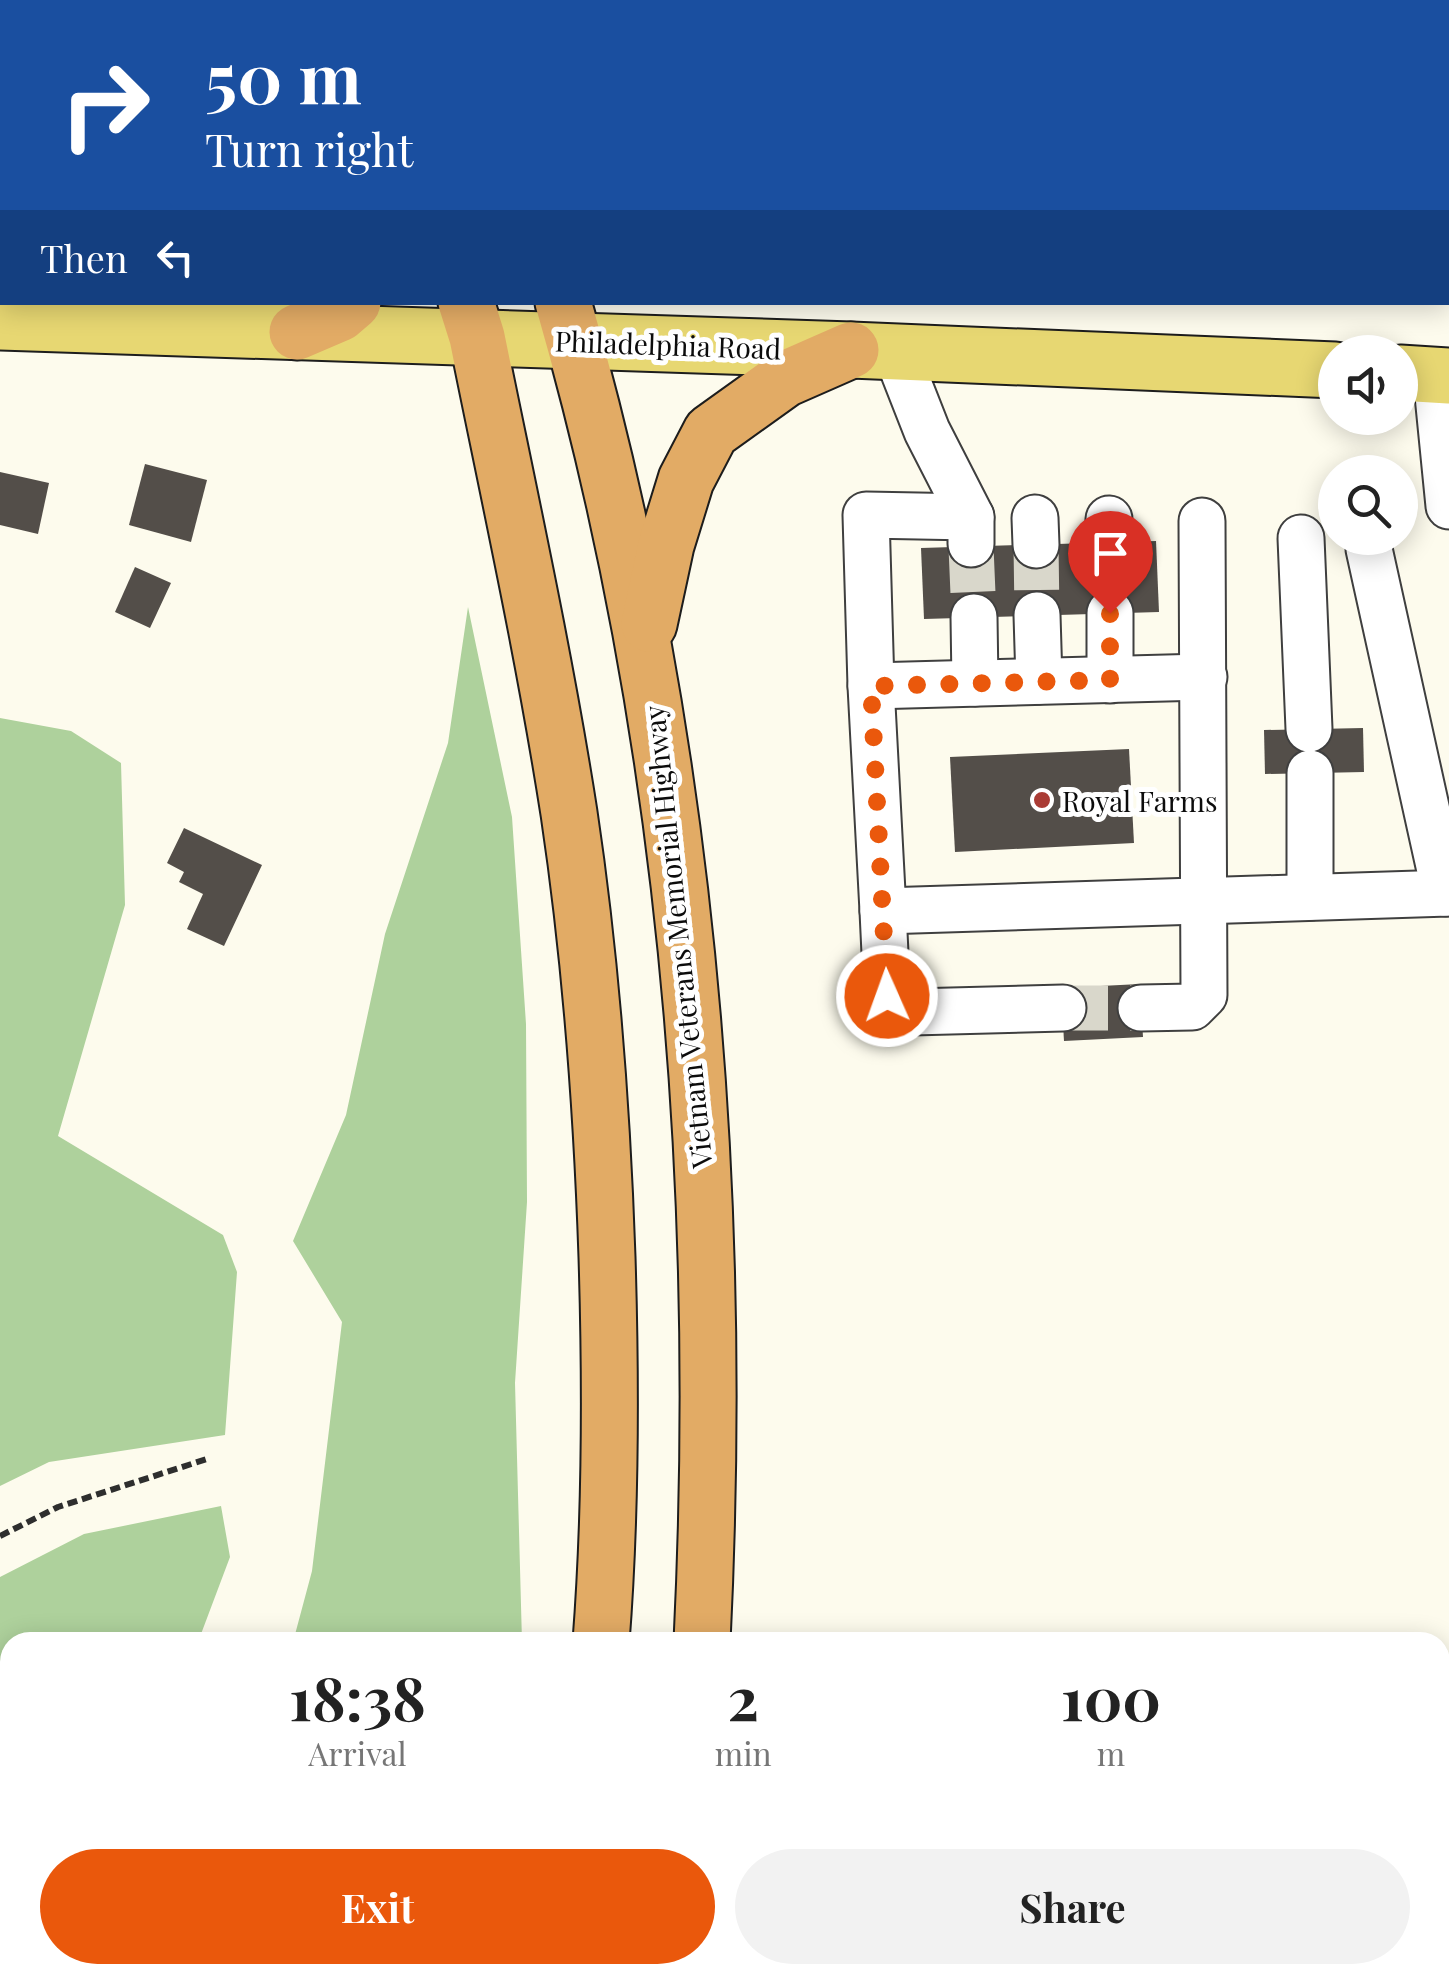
<!DOCTYPE html>
<style>
:root{--surface:#fff;--page:#f2f2f2;--text:#222;--muted:#767676;--accent:#ea580c}
body{margin:0;font-family:"Playfair Display",serif;background:var(--page);color:var(--text);height:100vh;display:flex;flex-direction:column;font-size:38px;white-space:nowrap}
*{box-sizing:border-box;margin:0}
p{font-size:32px;color:var(--muted)}
.icon{flex:none;width:55px;height:55px;fill:none;stroke:currentColor;stroke-width:2;stroke-linecap:round;stroke-linejoin:round}
.map{position:relative;flex:1;overflow:hidden}
.details{position:absolute;left:0px;top:1632px;width:1450px;height:352px;display:flex;flex-direction:column;background:var(--surface);border-radius:30px 30px 0 0;box-shadow:0 5px 25px #0003}
.details>*{flex:none}
.hud{position:absolute;left:0px;top:0px;width:1450px;height:305px;box-shadow:0 5px 25px #0003;background:#1a4fa0;color:#fff;overflow:hidden}
.fabs{position:absolute;left:1318px;top:335px;display:grid;gap:20px}
.fabs a{display:grid;place-items:center;width:100px;height:100px;border-radius:50%;background:var(--surface);box-shadow:0 5px 25px #0003;font-size:50px}
.pin{position:absolute;display:grid;place-items:center;width:85px;height:85px;color:#fff;margin:-102px -42px;border-radius:50% 50% 50% 0;rotate:-45deg;box-shadow:0 0 10px #0007}
.pin .icon{rotate:45deg}
.me{position:absolute;width:110px;margin:-55px;rotate:358deg;stroke-linejoin:round;filter:drop-shadow(0 0 8px #0008)}
.turn{display:flex;align-items:center;gap:35px;height:210px;padding:0 40px;font-size:45px}
.turn .icon{width:130px;height:130px;stroke-width:2.5}
.turn b{display:block;font-size:70px;line-height:85px}
.then{display:flex;align-items:center;height:95px;padding:0 40px;background:#0003;gap:20px;font-size:38px}
.eta{display:flex;justify-content:space-evenly;align-items:center;height:170px;text-align:center}
.eta b{font-size:60px;font-weight:700;line-height:70px}
.button{display:flex;gap:20px;margin-top:auto;padding:20px 40px}
.button a{flex:1;height:115px;border-radius:60px;background:var(--accent);color:#fff;font-size:40px;font-weight:700;line-height:115px;text-align:center}
.button a+a{background:var(--page);color:var(--text)}
.map>svg:first-child{display:block}
.forest{fill:#aed19c}
.building{fill:#534e49}
.lines{fill:none;stroke-linecap:round;stroke-linejoin:round}
.minor-tunnel{stroke:#d9d7cb;stroke-width:45;stroke-dasharray:45 22;stroke-linecap:butt}
.minor-casing{stroke:#3f3f3f;stroke-width:49}
.major-casing{stroke:#1d1d1d;stroke-width:59}
.highway-casing{stroke:#1d1d1d;stroke-width:59}
.path{stroke:#2e2e2e;stroke-width:6;stroke-dasharray:10 5;stroke-linecap:butt}
.minor{stroke:#fff;stroke-width:45}
.major{stroke:#e7d772;stroke-width:55}
.highway{stroke:#e2ab65;stroke-width:55}
.route{stroke:#ea580c;stroke-width:18;stroke-dasharray:0 32.4}
.poi-dot{fill:#aa3c35;stroke:#fff;stroke-width:4}
.labels{text-anchor:middle;dominant-baseline:central;stroke-width:10;stroke-linejoin:round;paint-order:stroke}
.street-label{font-size:28px;fill:#0c0c0c;stroke:#fff}
.poi-label{font-size:28px;fill:#0c0c0c;stroke:#fff;text-anchor:start}
</style>
<div class="map">
<svg width="1449" height="1983" viewBox="0 0 1449 1983">
<rect width="100%" height="100%" fill="#fdfbed"/>
<g class="forest">
<polygon points="468,607 512,817 526,1024 527,1202 515,1383 522,1642 293,1642 312,1571 342,1322 293,1241 346,1115 385,934 448,743"/>
<polygon points="0,718 71,731 121,763 125,905 58,1136 223,1235 237,1272 225,1435 49,1462 0,1486"/>
<polygon points="221,1506 230,1557 198,1642 10,1642 10,1712 0,1679 0,1577 84,1534"/>
<polygon points="31,1975 482,1975 481,1983 30,1983"/>
</g>
<g class="building">
<polygon points="145,464 207,480 191,542 129,525"/>
<polygon points="0,472 49,483 38,534 0,525"/>
<polygon points="1156,541 1159,612 924,619 921,548"/>
<polygon points="135,567 171,583 150,628 115,612"/>
<polygon points="1363,728 1364,772 1265,774 1264,730"/>
<polygon points="1129,749 1134,843 955,852 950,757"/>
<polygon points="184,828 262,865 224,946 187,929 203,894 179,882 184,872 167,863"/>
<polygon points="1140,984 1143,1037 1064,1041 1061,988"/>
</g>
<g class="lines">
<g class="minor-tunnel">
<polyline points="1108,543 1110,613"/>
<polyline points="1036,545 1037,615"/>
<polyline points="971,547 974,617"/>
<polyline points="1063,1008 1141,1008"/>
</g>
<defs>
<g id="minor">
<polyline points="212,0 213,2"/>
<polyline points="685,0 685,2"/>
<polyline points="80,1 83,0"/>
<polyline points="896,352 927,431 971,517 971,544"/>
<polyline points="1436,375 1449,506"/>
<polyline points="971,517 866,515 871,686 883,911 1449,893"/>
<polyline points="1035,518 1036,545"/>
<polyline points="1301,538 1309,729"/>
<polyline points="1108,543 1109,519"/>
<polyline points="1369,549 1445,893"/>
<polyline points="1110,613 1110,680"/>
<polyline points="1037,615 1039,681"/>
<polyline points="974,617 975,683"/>
<polyline points="871,686 1204,677"/>
<polyline points="1310,773 1310,897"/>
<polyline points="883,911 887,996 912,1012 1063,1008"/>
<polyline points="1141,1008 1192,1007 1204,995 1202,521"/>
</g>
<g id="major">
<polyline points="0,322 851,350 1335,370"/>
<polyline points="1400,373 1449,376"/>
</g>
<g id="highway">
<polyline points="375,0 376,2"/>
<polyline points="475,0 476,2"/>
<path d="M 466,302 L 477,337 C 509,495 544,653 569,813 C 591,960 602,1109 607,1257 C 611,1386 611,1514 601,1642"/>
<path d="M 563,302 C 688,736 724,1193 702,1642"/>
<polyline points="297,332 339,314 353,302"/>
<polyline points="649,624 666,545 686,480 711,432 785,379 851,350"/>
<polyline points="564,1983 565,1975"/>
<polyline points="665,1983 666,1975"/>
</g>
</defs>
<use href="#minor" class="minor-casing"/>
<use href="#major" class="major-casing"/>
<use href="#highway" class="highway-casing"/>
<polyline class="path" points="0,1536 58,1507 210,1458"/>
<use href="#minor" class="minor"/>
<use href="#major" class="major"/>
<use href="#highway" class="highway"/>
</g>
<g class="lines">
<polyline class="route" points="887,996 871,686 1110,680 1110,613"/>
</g>
<circle class="poi-dot" cx="1042" cy="800" r="10"/>
<g class="labels">
<g class="street-label">
<text transform="translate(668 344) rotate(2)">Philadelphia Road</text>
<text transform="translate(677 937) rotate(-96)">Vietnam Veterans Memorial Highway</text>
</g>
<g class="poi-label">
<text x="1062" y="800">Royal Farms</text>
</g>
</g>
</svg>
<div class="fabs">
<a><svg class="icon" aria-label="sound" viewBox="0 0 24 24"><path d="M4 9h4l5-4v14l-5-4H4zM17 9q2 3 0 6"/></svg></a>
<a><svg class="icon" aria-label="search" viewBox="0 0 24 24"><circle cx="10" cy="10" r="6"/><path d="M15 15l6 6"/></svg></a>
</div>
<div class="pin" style="left:1110px;top:613px;background:#d93025"><svg class="icon" aria-label="arrive" viewBox="0 0 24 24"><path d="M6 21V4h12l-3 4 3 4H6"/></svg></div>
<svg class="me" style="left:887px;top:996px" viewBox="-20 -20 40 40"><circle r="17" fill="#ea580c" stroke="#fff" stroke-width="3"/><path d="M0-11L8 9 0 5-8 9z" fill="#fff"/></svg>
<div class="hud">
<div class="turn"><svg class="icon" aria-label="right" viewBox="0 0 24 24"><path d="M7 20v-9h11M14 6l5 5-5 5"/></svg><div><b>50 m</b>Turn right</div></div>
<div class="then">Then<svg class="icon" aria-label="left" viewBox="0 0 24 24"><path d="M17 20v-9H6M10 6l-5 5 5 5"/></svg></div>
</div>
<section class="details">
<div class="eta">
<div><b>18:38</b><p>Arrival</p></div>
<div><b>2</b><p>min</p></div>
<div><b>100</b><p>m</p></div>
</div>
<div class="button"><a>Exit</a><a>Share</a></div>
</section>
</div>
